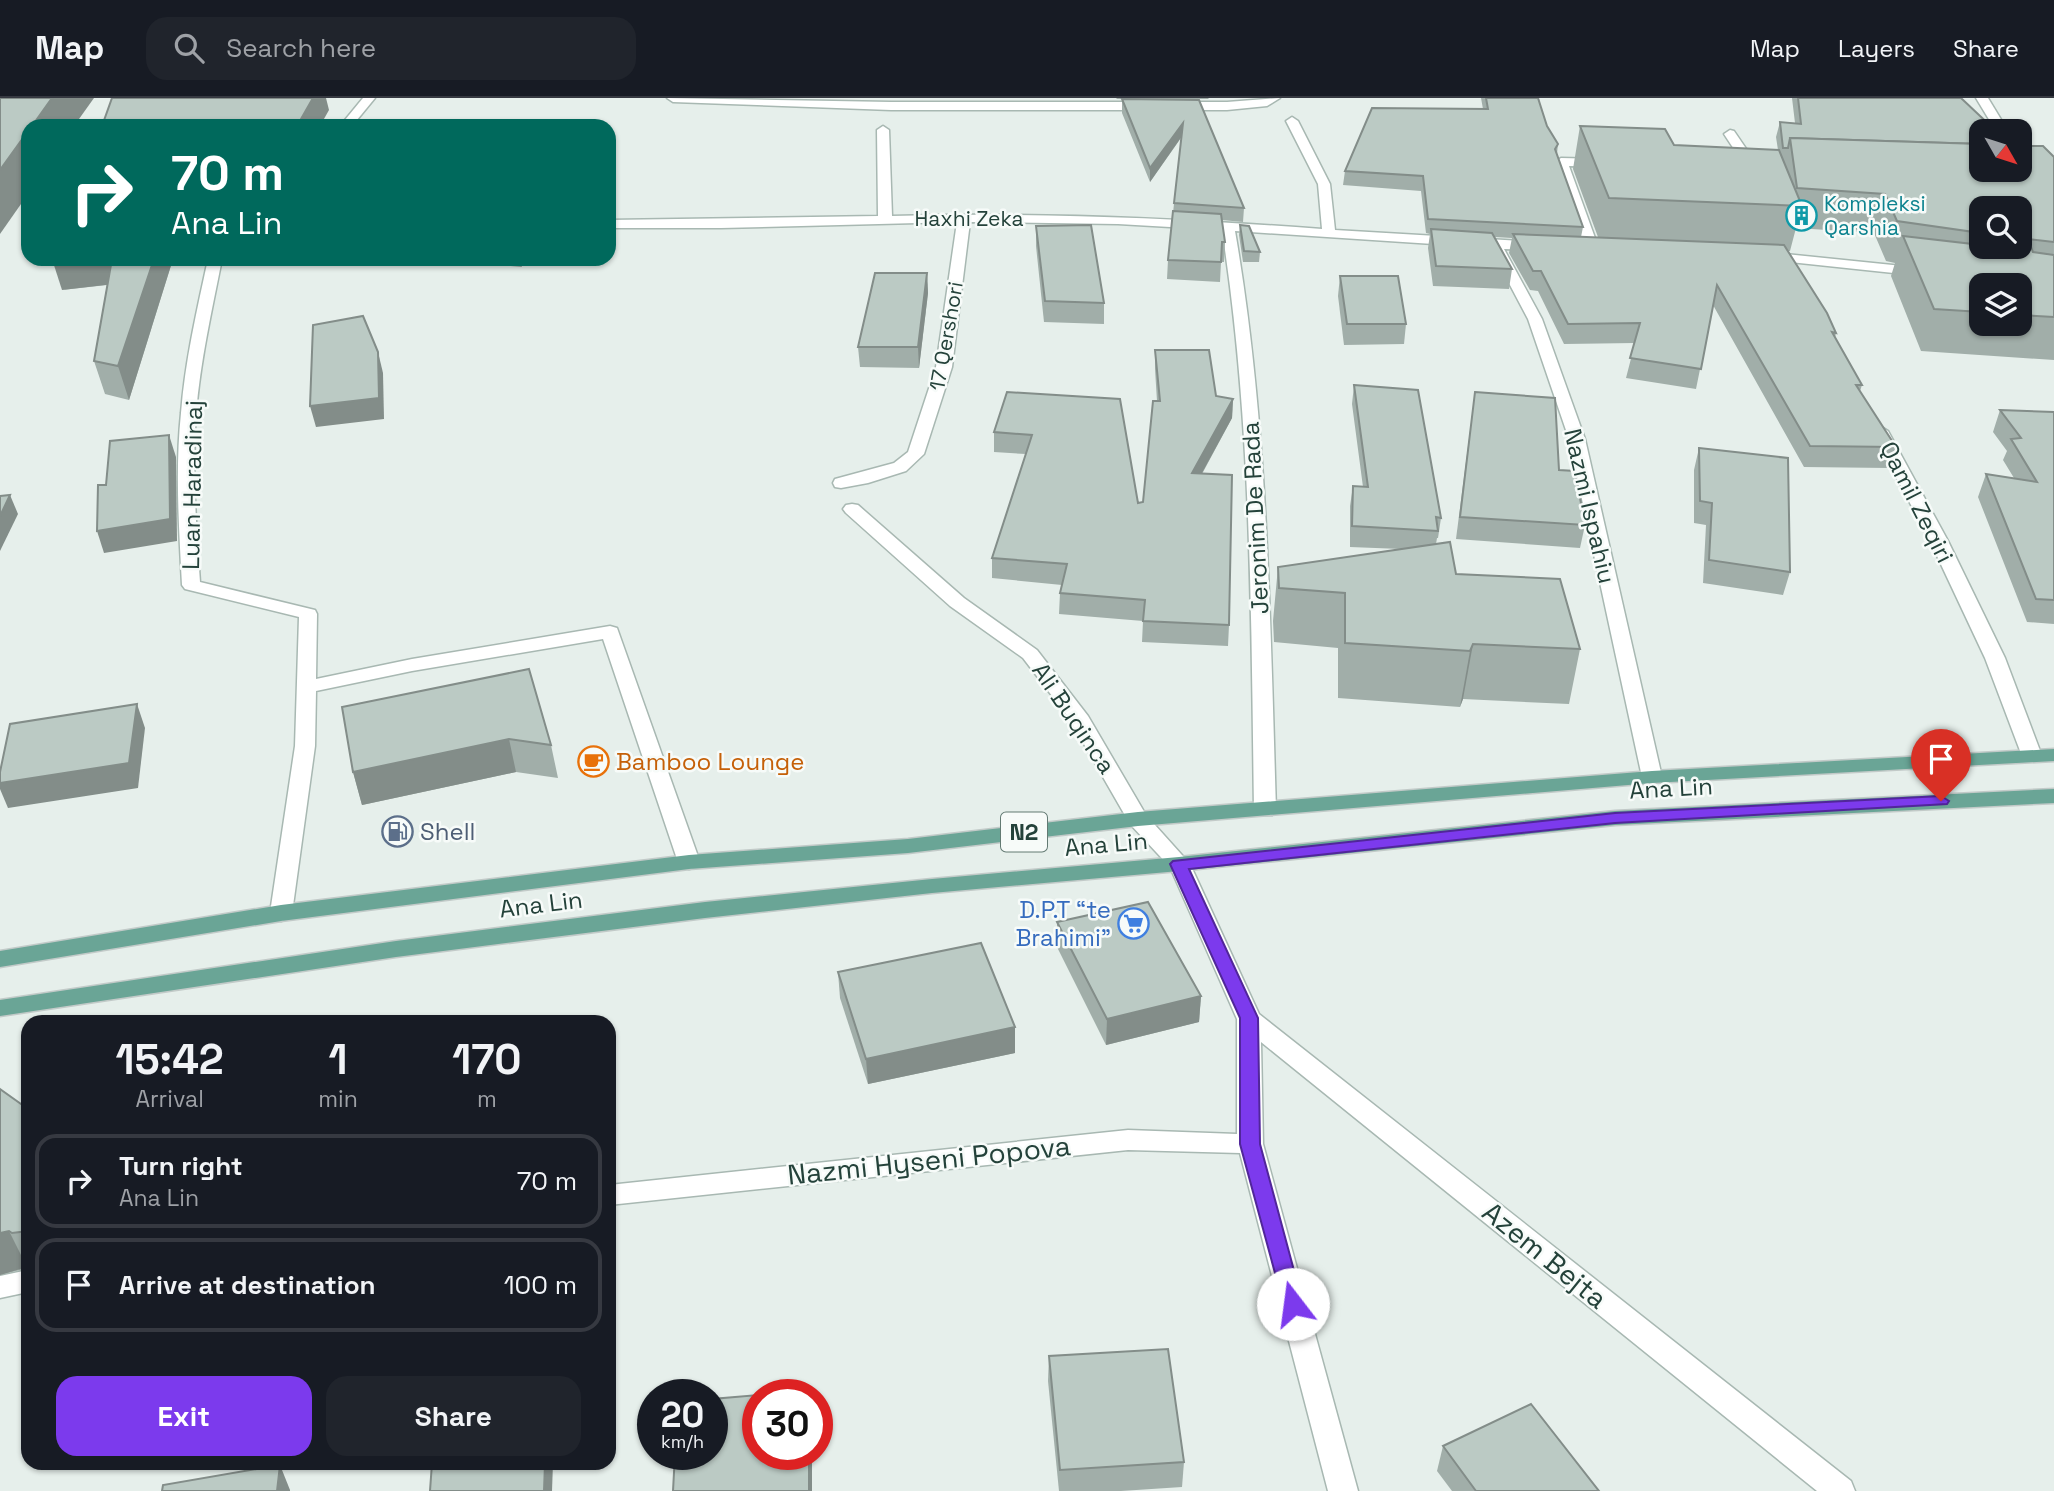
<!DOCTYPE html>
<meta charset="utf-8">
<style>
:root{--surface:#171b24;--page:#20242c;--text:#f1f3f6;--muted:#9ea1a6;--line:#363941;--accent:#7c3aed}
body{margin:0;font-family:"Space Grotesk",sans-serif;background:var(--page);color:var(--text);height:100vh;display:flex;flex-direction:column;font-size:26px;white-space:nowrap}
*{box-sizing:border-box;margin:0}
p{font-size:23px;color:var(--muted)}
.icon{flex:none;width:38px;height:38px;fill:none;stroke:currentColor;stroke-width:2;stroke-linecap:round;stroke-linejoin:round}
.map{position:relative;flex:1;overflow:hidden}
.drawer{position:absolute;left:21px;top:917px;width:595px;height:455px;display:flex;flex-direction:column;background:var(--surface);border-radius:21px;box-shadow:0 2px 5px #0004}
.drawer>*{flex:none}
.guide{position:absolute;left:21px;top:21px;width:595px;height:147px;border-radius:21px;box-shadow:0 2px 5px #0004;background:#00695c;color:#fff;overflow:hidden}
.needle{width:46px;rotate:129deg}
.fabs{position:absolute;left:1969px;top:21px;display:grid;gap:14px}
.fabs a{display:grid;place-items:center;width:63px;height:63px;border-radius:14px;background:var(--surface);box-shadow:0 2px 5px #0004;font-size:35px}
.speed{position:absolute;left:637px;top:1281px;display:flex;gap:14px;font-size:35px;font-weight:700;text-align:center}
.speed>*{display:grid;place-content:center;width:91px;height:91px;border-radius:50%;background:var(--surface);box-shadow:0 2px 5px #0004;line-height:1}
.speed small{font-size:18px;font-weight:400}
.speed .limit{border:10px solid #d22;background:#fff;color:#111}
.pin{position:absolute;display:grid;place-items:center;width:60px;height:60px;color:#fff;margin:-72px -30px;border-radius:50% 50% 50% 0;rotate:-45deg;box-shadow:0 0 7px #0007}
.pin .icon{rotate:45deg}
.me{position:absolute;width:77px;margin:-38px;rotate:345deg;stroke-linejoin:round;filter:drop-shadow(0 0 5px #0008)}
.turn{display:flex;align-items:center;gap:24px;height:147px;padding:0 35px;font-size:32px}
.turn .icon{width:91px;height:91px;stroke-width:2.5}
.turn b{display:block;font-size:49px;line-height:60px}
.eta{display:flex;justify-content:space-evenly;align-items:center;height:119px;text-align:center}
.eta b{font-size:42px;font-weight:700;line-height:49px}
.primary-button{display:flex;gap:14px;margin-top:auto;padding:14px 35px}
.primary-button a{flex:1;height:80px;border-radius:21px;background:var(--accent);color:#fff;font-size:28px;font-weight:700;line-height:80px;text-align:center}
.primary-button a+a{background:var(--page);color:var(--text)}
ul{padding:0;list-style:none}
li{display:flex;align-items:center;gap:21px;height:94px;margin:0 14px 10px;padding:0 21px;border:4px solid var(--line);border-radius:21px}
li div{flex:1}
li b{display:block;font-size:26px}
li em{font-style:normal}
header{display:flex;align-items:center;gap:42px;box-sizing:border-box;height:98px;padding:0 35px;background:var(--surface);border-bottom:2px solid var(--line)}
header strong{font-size:33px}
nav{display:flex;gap:38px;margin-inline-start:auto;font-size:24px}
.search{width:490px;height:63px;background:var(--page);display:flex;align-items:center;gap:18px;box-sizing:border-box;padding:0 24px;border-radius:21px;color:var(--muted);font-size:26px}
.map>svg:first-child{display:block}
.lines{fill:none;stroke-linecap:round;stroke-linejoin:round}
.minor-casing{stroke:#a8b8b2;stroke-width:3}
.primary-casing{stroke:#c2cac8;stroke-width:3}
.minor{fill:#fff;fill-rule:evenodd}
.primary{fill:#6aa596;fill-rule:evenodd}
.wall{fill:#a1aea9;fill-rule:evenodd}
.shaded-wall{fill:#838d89}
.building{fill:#bbcac4;stroke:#838d89;stroke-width:2}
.route{fill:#7c3aed;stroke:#51269a;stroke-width:2}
.labels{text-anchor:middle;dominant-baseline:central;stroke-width:5;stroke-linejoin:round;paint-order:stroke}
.far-culture-label{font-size:21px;fill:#0d838f;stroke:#f7fbf9;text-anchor:start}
.far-street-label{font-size:21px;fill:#24423a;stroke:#f7fbf9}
.shield{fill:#f7fbf9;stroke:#637a73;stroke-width:2}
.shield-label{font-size:23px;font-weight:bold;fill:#24423a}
.street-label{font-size:24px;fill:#24423a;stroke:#f7fbf9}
.food-label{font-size:24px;fill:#c56008;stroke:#f7fbf9;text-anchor:start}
.service-label{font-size:24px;fill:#4e5e75;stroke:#f7fbf9;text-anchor:start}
.shop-label{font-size:24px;fill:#366cbe;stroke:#f7fbf9;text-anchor:end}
.near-street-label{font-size:28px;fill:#24423a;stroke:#f7fbf9}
</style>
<header>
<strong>Map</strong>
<div class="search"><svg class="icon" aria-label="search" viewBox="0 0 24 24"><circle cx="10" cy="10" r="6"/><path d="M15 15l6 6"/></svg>Search here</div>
<nav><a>Map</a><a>Layers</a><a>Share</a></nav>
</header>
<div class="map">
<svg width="2054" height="1393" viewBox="0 0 2054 1393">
<rect width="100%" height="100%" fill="#e6efeb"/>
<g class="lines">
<defs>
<g id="minor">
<polygon points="363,0 375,0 352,28 340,28"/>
<polygon points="667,0 891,4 1227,4 1280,0 1267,8 1227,12 891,12 673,4"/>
<polygon points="1976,0 1988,0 2008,33 1996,33"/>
<path d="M 1292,19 L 1298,23 L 1330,86 L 1335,132 L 1539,144 L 1546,148 L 1539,152 L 1504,151 L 1542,221 L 1585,341 L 1662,679 L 1659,684 L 1645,684 L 1642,679 L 1569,341 L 1528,221 L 1492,153 L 1494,150 L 1235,133 C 1268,323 1270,519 1276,712 L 1272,717 L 1258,717 L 1254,712 C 1251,519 1252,323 1222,132 L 1118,126 L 970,124 L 952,269 L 924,356 L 906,373 L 868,385 L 841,390 L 835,389 L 833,385 L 835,381 L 894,365 L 908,354 L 936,269 L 957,124 L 721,130 L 609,130 L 609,122 L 878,118 L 877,32 L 883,28 L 889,32 L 892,118 C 1035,114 1178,120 1322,131 L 1318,86 L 1286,23 Z"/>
<polygon points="1730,32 1734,33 1760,71 1759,74 1754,75 1749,74 1724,36"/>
<polygon points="1561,60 1603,61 1609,65 1603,69 1569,68 1599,151 1597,154 1587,154 1585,151 1555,64"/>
<polygon points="1766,154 1922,170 1929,174 1922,178 1761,161 1761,155"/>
<path d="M 208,161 L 222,161 C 212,212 200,264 196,316 C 192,372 196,428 200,484 L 315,512 L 317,516 L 316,581 L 412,561 L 610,528 L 617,530 L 700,764 L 697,769 L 689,771 L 681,769 L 678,764 L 603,541 L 412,573 L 316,593 L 315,648 L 292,815 L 289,820 L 281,823 L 273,820 L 270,815 L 295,648 L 299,519 L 185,491 L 182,487 C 179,430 175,372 181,315 C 185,263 197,212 208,161 Z"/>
<polygon points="1880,328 1888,333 1948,443 2005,560 2042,658 2039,662 2025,662 2022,658 1985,560 1930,443 1872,333"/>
<polygon points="852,406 858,407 964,500 1037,552 1088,618 1146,717 1190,766 1259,916 1851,1383 1855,1393 1817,1393 1261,944 1263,1046 1358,1393 1328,1393 1240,1055 1128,1052 609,1107 609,1087 1128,1032 1237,1036 1237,921 1170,769 1130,726 1069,620 1023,560 950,508 846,415 843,411 846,407"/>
<polygon points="28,1172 28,1194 0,1200 0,1178"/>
</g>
<g id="primary">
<polygon points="2054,651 2054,663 1652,685 1138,728 908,755 689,771 281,823 0,869 0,853 281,807 689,757 908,741 1138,714 1652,673"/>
<polygon points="2054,691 2054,705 1615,727 1179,773 932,795 705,820 396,859 0,918 0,902 396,843 705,804 932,781 1179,759 1615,713"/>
</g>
</defs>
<use href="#minor" class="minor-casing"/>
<use href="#primary" class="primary-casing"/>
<use href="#minor" class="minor"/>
<use href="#primary" class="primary"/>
</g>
<g class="wall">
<polygon points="1116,0 1209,0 1208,1 1117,1"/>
<path d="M 1481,0 L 1538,0 L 1547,28 L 1558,46 L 1557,56 L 1583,129 L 1581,139 L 1598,139 L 1573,71 L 1580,28 L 1674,47 L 1778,52 L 1776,39 L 1780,24 L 1795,25 L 1792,0 L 1961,0 L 1981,72 L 2054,59 L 2054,262 L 1921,253 L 1891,178 L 1895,165 L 1886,163 L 1874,135 L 1796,130 L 1790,153 L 1788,153 L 1836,235 L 1835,240 L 1862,287 L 1860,293 L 1896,349 L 1889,370 L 1804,369 L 1713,207 L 1696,291 L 1626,280 L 1635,245 L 1564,246 L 1538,193 L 1530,192 L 1509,155 L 1512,140 L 1495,139 L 1512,171 L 1509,191 L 1433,188 L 1428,150 L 1430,136 L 1426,135 L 1421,93 L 1343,87 L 1345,73 L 1483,11 ZM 1981,110 L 2020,110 L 2020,149 L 1981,149 ZM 1981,187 L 2020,187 L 2020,226 L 1981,226 Z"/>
<polygon points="1122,1 1199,2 1244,110 1243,124 1222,122 1225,144 1224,164 1221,164 1220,184 1167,181 1168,162 1181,40 1150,84 1122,15"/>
<polygon points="1240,127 1260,154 1259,164 1243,164 1239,137"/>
<polygon points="1036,128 1104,205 1104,226 1044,224 1036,148"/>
<polygon points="173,161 129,302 105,296 94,263 107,187 62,192"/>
<polygon points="441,161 528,161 521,169"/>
<polygon points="927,175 928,195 919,270 860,269 858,249"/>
<polygon points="1340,178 1406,226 1404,246 1344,247 1338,198"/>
<polygon points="1155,252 1216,298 1233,301 1232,320 1202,376 1229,527 1228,548 1142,544 1143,523 1059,516 1060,495 1062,487 992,480 992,460 1026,356 994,354 994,334 1007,294 1138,405 1143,404 1157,303 1155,271"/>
<polygon points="1354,287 1441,420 1438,440 1437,440 1436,446 1456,476 1580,551 1569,606 1463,601 1460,609 1338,600 1338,550 1274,544 1273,523 1278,469 1401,451 1350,449 1350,408 1353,388 1363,389 1352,306"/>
<polygon points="1475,294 1559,372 1585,427 1580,450 1456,441"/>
<polygon points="2000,312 2054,314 2054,526 2027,524 1978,399 1986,376 2014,380 2003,362 2007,353 1993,334"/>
<polygon points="1699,350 1790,474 1783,497 1703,485 1706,427 1694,425 1694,372"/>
<polygon points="529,571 551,647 558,680 516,674 362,707 353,674"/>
<polygon points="1057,824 1201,898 1199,924 1106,947 1057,849"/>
<polygon points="838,874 1015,929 1015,955 868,986 840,900"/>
<polygon points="0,991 28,1011 28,1170 0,1177"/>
<polygon points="1049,1258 1184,1364 1182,1389 1121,1393 1059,1393 1048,1283"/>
<polygon points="1443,1348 1599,1393 1452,1393 1437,1373"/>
</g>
<g class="shaded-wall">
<polygon points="52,0 94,0 74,28 32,28"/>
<polygon points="313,0 326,0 329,12 320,28 297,28"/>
<polygon points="1183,25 1182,38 1150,84 1150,70"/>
<polygon points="28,33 28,96 0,136 0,72"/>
<polygon points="52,161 115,161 122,185 62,192"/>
<polygon points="154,161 173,161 129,302 118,268"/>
<polygon points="519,161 528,161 521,169"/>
<polygon points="927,175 928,195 919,270 918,249"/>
<polygon points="378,254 383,275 384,321 316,329 310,308"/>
<polygon points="1233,301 1232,320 1191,395 1192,375"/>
<polygon points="169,337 176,359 177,443 104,455 97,433"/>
<polygon points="10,397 18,416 0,453 0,418"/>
<polygon points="1473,546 1463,601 1460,609 1470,553"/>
<polygon points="137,606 145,630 138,690 8,710 0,691 0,685"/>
<polygon points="509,641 516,674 362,707 353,674"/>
<polygon points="1201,898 1199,924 1106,947 1107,921"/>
<polygon points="1015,929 1015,955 868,986 866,961"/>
<polygon points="9,1133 27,1169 0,1177 0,1135"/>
<rect x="809" y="1356" width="3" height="37"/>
<polygon points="545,1365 553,1365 552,1393 544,1393"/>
<polygon points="280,1367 290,1392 290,1393 277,1393"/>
</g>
<g class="building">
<polygon points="0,0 52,0 32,28 28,28 28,33 0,72"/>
<polygon points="112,0 313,0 297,28 102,28"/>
<polygon points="1486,0 1538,0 1547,28 1558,46 1555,51 1583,129 1428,121 1423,78 1345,73 1372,10 1488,11"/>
<polygon points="1798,0 1961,0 1996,33 1981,33 1981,46 1790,40 1788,50 1783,50 1780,24 1801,26"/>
<polygon points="1122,1 1199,2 1244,110 1174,105 1183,25 1150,70"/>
<polygon points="1580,28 1665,31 1674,47 1779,52 1802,108 1609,100"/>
<polygon points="1790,40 1981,46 1981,72 2020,72 2020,48 2043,48 2054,59 2054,144 2020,140 2020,110 1981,110 1981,135 1897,123 1885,96 1797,90"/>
<polygon points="1173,113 1221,116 1225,144 1222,144 1221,164 1168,162"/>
<polygon points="1091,127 1104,205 1045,203 1036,128"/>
<polygon points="1240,127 1249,128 1260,154 1244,153"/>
<polygon points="1431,131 1492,135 1512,171 1436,168"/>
<polygon points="1513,136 1784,147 1827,215 1836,235 1832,234 1862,287 1856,287 1896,349 1810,348 1717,187 1701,271 1630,260 1640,225 1568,226 1541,173 1533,173"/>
<polygon points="1903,138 1981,147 1981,149 2031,149 2033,154 2054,157 2054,219 2020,217 2020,187 1981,187 1981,214 1934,211"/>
<polygon points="112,161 154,161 118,268 94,263"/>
<polygon points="875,175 927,175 918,249 858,249"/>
<polygon points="1340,178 1398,178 1406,226 1347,226"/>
<polygon points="363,218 378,254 379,300 310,308 313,227"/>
<polygon points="1155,252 1209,252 1216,298 1233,301 1192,375 1232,377 1229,527 1143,523 1145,502 1060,495 1067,466 992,460 1032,337 994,334 1007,294 1120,301 1138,405 1143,404 1153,303 1160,303"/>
<polygon points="1354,287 1418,292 1441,420 1436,419 1438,433 1352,428 1353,388 1368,389"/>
<polygon points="1475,294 1555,300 1559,372 1575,373 1585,427 1460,419"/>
<polygon points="2000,312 2054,314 2054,502 2036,501 1986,376 2037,384 2011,341 2021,340"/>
<polygon points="169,337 170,421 97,433 98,387 106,387 110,343"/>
<polygon points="1699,350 1788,360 1790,474 1709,462 1712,405 1700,403"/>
<polygon points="10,397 0,418 0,398"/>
<polygon points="1450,444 1456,476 1560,481 1580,551 1473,546 1470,553 1345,545 1345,495 1279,490 1278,469"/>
<polygon points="529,571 551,647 509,641 353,674 342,609"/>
<polygon points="137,606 129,665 0,685 0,674 10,626"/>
<polygon points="1148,804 1201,898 1107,921 1057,824"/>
<polygon points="981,845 1015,929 866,961 838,874"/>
<polygon points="0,991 28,1011 28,1133 12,1135 9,1133 0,1135"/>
<polygon points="1168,1251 1184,1364 1060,1372 1049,1258"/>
<polygon points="809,1293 809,1297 766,1297"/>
<polygon points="758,1297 758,1356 809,1356 809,1393 673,1393 675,1356 712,1356 712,1301"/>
<polygon points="1531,1306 1599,1393 1476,1393 1443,1348"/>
<polygon points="432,1365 545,1365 544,1393 430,1393"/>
<polygon points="280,1367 277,1393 162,1393 163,1387"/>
</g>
<polygon class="route" points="1941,698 1949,703 1947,706 1615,725 1189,771 1258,920 1260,1046 1303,1206 1300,1212 1293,1215 1285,1212 1240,1046 1240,920 1170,766 1173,763 1615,715"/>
<defs>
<symbol id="building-ring" viewBox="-11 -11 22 22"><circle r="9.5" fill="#f7fbf9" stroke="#0f9aa8" stroke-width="1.5"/><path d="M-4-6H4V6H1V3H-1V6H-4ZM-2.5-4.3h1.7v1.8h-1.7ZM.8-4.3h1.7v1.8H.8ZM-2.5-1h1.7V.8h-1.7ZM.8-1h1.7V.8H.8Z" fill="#0f9aa8"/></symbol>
<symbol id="cafe-ring" viewBox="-11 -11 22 22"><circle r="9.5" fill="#f7fbf9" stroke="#e8710a" stroke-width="1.5"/><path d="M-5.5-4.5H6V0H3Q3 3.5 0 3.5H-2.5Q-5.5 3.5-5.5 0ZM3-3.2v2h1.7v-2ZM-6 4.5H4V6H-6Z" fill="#e8710a"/></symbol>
<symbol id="fuel-ring" viewBox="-11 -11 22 22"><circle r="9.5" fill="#f7fbf9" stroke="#5c6f8a" stroke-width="1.5"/><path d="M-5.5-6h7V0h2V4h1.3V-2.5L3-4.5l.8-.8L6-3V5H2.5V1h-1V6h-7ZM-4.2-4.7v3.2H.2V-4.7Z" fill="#5c6f8a"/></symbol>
<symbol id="supermarket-ring" viewBox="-11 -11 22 22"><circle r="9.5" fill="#f7fbf9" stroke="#3f7fe0" stroke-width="1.5"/><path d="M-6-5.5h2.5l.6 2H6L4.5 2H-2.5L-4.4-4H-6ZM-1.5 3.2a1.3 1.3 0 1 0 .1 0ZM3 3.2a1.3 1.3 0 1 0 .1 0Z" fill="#3f7fe0"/></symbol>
</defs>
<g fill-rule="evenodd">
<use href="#building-ring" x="1784" y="100" width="35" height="35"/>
<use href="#cafe-ring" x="576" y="646" width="35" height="35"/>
<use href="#fuel-ring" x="380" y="716" width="35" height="35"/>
<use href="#supermarket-ring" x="1116" y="808" width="35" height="35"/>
</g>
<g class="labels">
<g class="far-culture-label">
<text x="1824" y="105">Kompleksi<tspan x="1824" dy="24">Qarshia</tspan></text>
</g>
<g class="far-street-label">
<text x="969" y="120">Haxhi Zeka</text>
<text transform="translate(946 238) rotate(-80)">17 Qershori</text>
</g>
<rect class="shield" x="1001" y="714.5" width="46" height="39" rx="5"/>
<g class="shield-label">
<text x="1024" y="734">N2</text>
</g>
<g class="street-label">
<text transform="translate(192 387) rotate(-89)">Luan Haradinaj</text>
<text transform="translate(1917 404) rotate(63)">Qamil Zeqiri</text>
<text transform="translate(1590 408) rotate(77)">Nazmi Ispahiu</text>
<text transform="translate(1255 420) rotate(-93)">Jeronim De Rada</text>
<text transform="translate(1074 620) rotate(56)">Ali Buqinca</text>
<text transform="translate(1671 690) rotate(-3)">Ana Lin</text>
<text transform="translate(1106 746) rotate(-5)">Ana Lin</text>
<text transform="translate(541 806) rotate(-7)">Ana Lin</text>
</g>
<g class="food-label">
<text x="616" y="663">Bamboo Lounge</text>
</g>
<g class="service-label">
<text x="420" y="733">Shell</text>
</g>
<g class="shop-label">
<text x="1111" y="811">D.P.T “te<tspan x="1111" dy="28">Brahimi”</tspan></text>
</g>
<g class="near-street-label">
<text transform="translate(929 1062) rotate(-6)">Nazmi Hyseni Popova</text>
<text transform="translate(1545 1157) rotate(39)">Azem Bejta</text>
</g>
</g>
</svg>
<div class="fabs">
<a><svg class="needle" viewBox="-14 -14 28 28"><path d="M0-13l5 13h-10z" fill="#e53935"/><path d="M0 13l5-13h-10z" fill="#9ea1a6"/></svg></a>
<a><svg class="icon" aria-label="search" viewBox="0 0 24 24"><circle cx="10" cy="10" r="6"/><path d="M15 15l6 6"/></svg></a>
<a><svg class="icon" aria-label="layers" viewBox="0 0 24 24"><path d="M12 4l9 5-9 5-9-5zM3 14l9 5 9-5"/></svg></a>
</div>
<div class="speed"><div>20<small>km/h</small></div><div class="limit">30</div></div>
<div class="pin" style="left:1941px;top:703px;background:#d93025"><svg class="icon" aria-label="arrive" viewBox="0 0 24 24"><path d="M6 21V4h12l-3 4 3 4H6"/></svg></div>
<svg class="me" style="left:1293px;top:1206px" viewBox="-20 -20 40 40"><circle r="19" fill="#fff"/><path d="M0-13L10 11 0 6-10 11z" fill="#7c3aed"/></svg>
<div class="guide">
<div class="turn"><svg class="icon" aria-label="right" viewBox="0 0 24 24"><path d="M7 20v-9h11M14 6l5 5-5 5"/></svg><div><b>70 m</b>Ana Lin</div></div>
</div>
<section class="drawer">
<div class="eta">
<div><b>15:42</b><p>Arrival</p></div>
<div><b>1</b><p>min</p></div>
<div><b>170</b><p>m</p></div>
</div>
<ul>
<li><svg class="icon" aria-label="right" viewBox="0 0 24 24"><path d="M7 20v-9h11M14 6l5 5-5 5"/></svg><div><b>Turn right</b><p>Ana Lin</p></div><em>70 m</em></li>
<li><svg class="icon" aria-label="arrive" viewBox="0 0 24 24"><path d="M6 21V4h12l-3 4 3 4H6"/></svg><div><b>Arrive at destination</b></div><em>100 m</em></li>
</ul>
<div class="primary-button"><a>Exit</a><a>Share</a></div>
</section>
</div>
